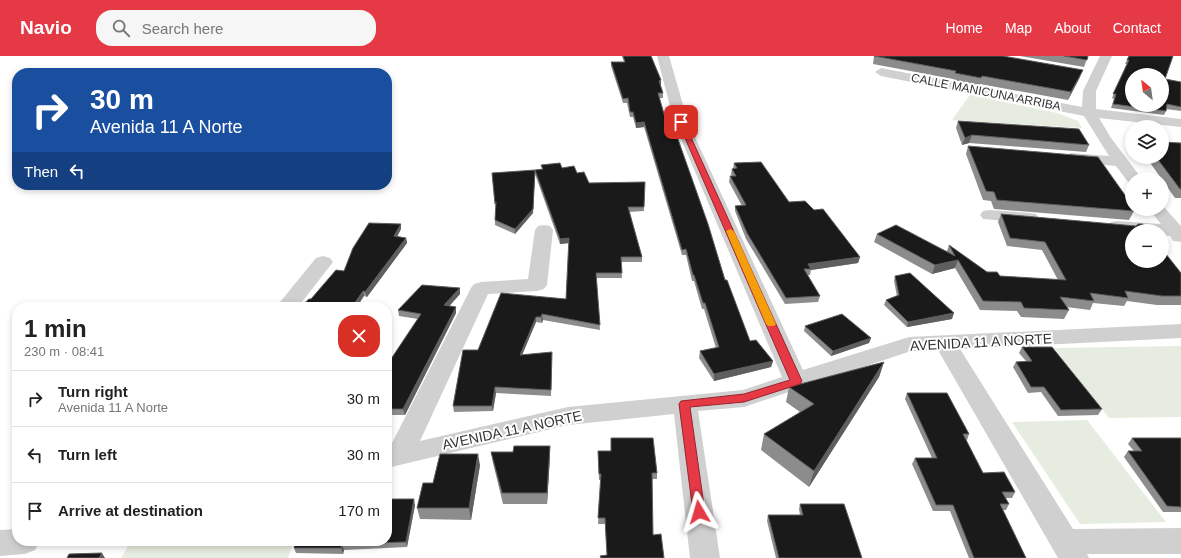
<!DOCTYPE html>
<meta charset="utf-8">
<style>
:root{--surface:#fff;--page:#f6f6f6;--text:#222;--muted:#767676;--line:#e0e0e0;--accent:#e63946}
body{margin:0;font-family:Helvetica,sans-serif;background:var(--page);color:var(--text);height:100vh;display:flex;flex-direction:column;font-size:15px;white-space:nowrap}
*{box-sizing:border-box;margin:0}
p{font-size:13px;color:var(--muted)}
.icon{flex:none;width:22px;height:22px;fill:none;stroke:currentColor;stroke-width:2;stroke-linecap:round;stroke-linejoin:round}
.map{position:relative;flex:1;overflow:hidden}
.drawer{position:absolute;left:12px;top:246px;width:380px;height:244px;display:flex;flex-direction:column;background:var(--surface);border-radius:16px;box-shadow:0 2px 6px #0003}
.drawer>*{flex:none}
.banner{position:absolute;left:12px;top:12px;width:380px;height:122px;border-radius:16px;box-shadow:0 2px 6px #0003;background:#1a4fa0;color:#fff;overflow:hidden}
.needle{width:26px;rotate:331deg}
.buttons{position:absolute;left:1125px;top:12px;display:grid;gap:8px}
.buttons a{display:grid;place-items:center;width:44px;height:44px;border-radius:50%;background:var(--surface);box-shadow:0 2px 6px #0003;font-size:20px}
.pin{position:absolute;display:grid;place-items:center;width:34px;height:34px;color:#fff;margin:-17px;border-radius:8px;box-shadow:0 2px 6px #0006}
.me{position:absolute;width:44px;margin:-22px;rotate:353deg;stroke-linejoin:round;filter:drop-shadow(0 0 3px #0008)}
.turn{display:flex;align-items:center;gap:14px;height:84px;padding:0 12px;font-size:18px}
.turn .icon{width:52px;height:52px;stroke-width:2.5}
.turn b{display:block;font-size:28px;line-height:34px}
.then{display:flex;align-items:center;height:38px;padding:0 12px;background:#0003;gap:8px;font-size:15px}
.round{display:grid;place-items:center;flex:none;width:42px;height:42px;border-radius:16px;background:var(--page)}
.overview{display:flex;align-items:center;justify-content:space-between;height:68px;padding:0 12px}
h1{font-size:24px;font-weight:600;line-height:30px}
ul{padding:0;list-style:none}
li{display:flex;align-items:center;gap:12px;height:56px;padding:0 12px;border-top:1px solid var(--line)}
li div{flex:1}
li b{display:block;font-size:15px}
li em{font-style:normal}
header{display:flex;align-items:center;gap:24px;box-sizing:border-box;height:56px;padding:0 20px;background:var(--accent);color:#fff}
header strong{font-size:19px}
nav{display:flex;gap:22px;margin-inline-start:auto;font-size:14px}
.search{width:280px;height:36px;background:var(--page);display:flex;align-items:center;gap:10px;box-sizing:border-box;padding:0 14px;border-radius:16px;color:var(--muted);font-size:15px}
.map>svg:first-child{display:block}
.green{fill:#e6ecdf}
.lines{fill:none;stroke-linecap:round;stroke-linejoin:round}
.minor{fill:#d0d0d0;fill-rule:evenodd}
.wall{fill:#8c8c8c}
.shaded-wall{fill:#5f5f5f}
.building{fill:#1a1a1a;stroke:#5f5f5f;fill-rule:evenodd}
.route{fill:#e63946;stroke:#96252e}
.slow{fill:#f59e0b}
.labels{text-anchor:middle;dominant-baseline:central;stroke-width:4;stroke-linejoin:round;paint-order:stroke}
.far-street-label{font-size:12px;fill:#333;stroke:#fff}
.street-label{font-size:14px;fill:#333;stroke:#fff}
</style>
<header>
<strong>Navio</strong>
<div class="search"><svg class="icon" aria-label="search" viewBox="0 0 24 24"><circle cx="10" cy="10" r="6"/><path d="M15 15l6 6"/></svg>Search here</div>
<nav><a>Home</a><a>Map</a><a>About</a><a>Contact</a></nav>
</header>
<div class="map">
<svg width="1181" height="502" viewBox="0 0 1181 502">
<rect width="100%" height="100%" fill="#fff"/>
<g class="green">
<polygon points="970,39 1057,57 1078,65 1082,72 952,64"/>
<polygon points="1181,290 1181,361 1109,362 1054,292"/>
<polygon points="1087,364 1166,466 1080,468 1012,366"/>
<polygon points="131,485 294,485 288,502 121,502"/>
</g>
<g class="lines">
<g class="minor">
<polygon points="657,0 669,0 688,66 803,314 909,281 1181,268 1181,282 960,293 1073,473 1181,472 1181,498 1087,498 1089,502 1058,502 938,294 911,295 744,351 698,355 720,502 690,502 674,358 568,369 387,412 387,392 390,391 471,232 474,228 481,226 528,223 535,174 538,170 544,169 550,170 553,174 547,229 544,233 537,235 488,238 420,385 568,351 743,334 782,321 674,66"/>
<polygon points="1100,0 1112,0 1096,35 1096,53 1181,63 1181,71 1099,62 1111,82 1142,123 1132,123 1132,127 1128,126 1116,110 1066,105 1063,102 1066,99 1071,97 1109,100 1084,60 881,20 875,16 881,12 1082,51 1083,35"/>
<polygon points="1162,149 1181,170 1181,186 1173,185 1170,180 1162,179 1162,175 1132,175 1132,177 1111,174 1108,170 1111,166 1117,165 1161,168 1149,153 1162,153"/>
<polygon points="989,154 1030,157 1036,158 1039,162 1036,166 1030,167 983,163 980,159 983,155"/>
<polygon points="323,200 330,202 333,206 298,251 276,251 316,202"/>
<polygon points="17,473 17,485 40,485 35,494 25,498 0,500 0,474"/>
</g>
</g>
<g class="wall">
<polygon points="622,0 651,0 661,24 661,29 660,29 663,37 663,42 659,42 668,72 725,224 750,285 773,305 771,311 714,325 699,302 700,295 716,292 704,253 702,253 694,225 692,225 686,199 682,199 644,71 636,72 633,61 630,61 627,47 623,47 611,10 611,6 624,6"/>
<polygon points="874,0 1080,21 1068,44 980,28 979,29 953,24 953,23 873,8"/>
<polygon points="1020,0 1088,0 1084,11"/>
<polygon points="1129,0 1165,23 1181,26 1181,55 1166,53 1166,55 1164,59 1111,52 1114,43 1112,42 1127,8 1125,8"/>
<polygon points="958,65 1089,89 1086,96 969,87 962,89 956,72"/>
<polygon points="1181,87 1181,142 1175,142 1146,101 1162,101"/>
<polygon points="968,90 1132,149 1132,153 1134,155 1129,164 994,153 991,145 983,144 966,98"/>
<polygon points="734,107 789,146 814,154 860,201 858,207 811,214 810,219 807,219 820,240 818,246 785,248 746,183 735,155 735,150 742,150 729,126 730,120 732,120 731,118 732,113 733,113"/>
<polygon points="541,109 562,112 577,117 589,127 644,151 644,155 629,156 642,201 642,206 621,206 622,222 596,222 600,274 543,264 542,267 536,266 522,299 552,302 551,340 496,337 493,355 454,356 453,350 478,294 566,243 569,187 560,188 535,118 535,114 542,113"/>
<polygon points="535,114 533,157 515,178 495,169 495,164 496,152 492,117"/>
<polygon points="1001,158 1181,217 1181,249 1157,249 1127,245 1124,250 1093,247 1090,254 1066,251 1069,254 1064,263 1021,261 1017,255 980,254 955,212 932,218 874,186 877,178 947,195 949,189 987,216 1000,220 1058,224 1042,194 1007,190 998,166"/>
<polygon points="401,173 397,180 406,182 407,187 367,241 364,240 311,243"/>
<polygon points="895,220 952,263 907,271 884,249 886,244 897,240 894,225"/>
<polygon points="460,238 449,250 456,251 456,257 405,359 387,359 387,309 418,263 399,260 398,254"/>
<polygon points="805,270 871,282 869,287 831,300 804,275"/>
<polygon points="1022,291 1102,353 1098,359 1058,360 1041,336 1028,337 1013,311 1016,306 1026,305 1019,297"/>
<polygon points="884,306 879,321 809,431 761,394 764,378 800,356 786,346 789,331"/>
<polygon points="907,337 969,378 967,384 966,384 983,417 1015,436 1012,442 1005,442 1009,448 1006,454 1003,454 1026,502 969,502 950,455 933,455 912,408 915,402 932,402 905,343"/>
<polygon points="611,382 657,417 657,423 653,423 607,499 605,468 598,468 601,424 599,424 598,395 611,395"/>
<polygon points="1132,382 1181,382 1181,456 1163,456 1124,401 1128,395 1134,395 1128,388"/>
<polygon points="550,390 550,400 547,448 503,448 493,407 491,396 513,396"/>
<polygon points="480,409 471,464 420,463 417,452 433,427"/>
<polygon points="800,448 862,502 776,502 767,465 768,459 800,459 799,453"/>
<polygon points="415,449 407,491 344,494 343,498 296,497 294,492"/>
</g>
<g class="shaded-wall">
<polygon points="1083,14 1080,21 1068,44 1071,36"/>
<polygon points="661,24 661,29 659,30 659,25"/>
<polygon points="644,66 644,71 636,72 636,67"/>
<polygon points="972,79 969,87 962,89 965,82"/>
<polygon points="535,114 533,157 515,178 515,173"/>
<polygon points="401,168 401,173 395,185 394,180"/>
<polygon points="406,182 407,187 367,241 365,236"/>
<polygon points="569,182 569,187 560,188 560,183"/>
<polygon points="860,201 858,207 811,214 811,213 808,208"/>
<polygon points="958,204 955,212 932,218 935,209"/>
<polygon points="460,232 460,238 445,255 444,249"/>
<polygon points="363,235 364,240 357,251 352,251"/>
<polygon points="456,251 456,257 405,359 403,353"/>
<polygon points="954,257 952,263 907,271 908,266"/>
<polygon points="542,258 543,264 542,267 541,261"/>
<polygon points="536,261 536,266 520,304 520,299"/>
<polygon points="871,282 869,287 831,300 833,295"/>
<polygon points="773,305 771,311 714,325 714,318"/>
<polygon points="884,306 879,321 809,431 814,415"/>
<polygon points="495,331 496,337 493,355 492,350"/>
<polygon points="550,390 550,400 547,448 547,437"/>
<polygon points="478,398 480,409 471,464 469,452"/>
<polygon points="414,443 415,449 407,491 406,486"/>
<polygon points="342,488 344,494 343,498 341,492"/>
<polygon points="102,497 105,502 99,502"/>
</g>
<g class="building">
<polygon points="623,0 651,0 661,24 659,25 663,37 658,37 668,72 674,72 708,168 725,224 727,224 750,285 756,284 773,305 714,318 700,295 719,291 705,247 703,247 694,219 693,219 686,193 682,194 644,66 636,67 633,56 630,56 628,42 623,43 611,6 625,6"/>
<polygon points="874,0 1003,0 1083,14 1071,36 982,20 981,22 955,17 956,15"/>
<polygon points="1064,0 1088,0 1087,4"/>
<path d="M 1129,0 L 1173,0 L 1165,23 L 1181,26 L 1181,51 L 1167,48 L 1166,55 L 1113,48 L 1116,38 L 1113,38 L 1129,4 L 1127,4 ZM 1132,19 L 1162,19 L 1162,49 L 1132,49 Z"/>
<polygon points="958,65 1079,73 1089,89 972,79 965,82"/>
<polygon points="1162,86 1181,87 1181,133 1180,133 1156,101 1162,101"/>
<polygon points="968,90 1098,101 1132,149 1132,150 1130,150 1134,155 997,144 994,136 986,135"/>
<polygon points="761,106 789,146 805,145 814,154 823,153 860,201 808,208 811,213 804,213 820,240 786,242 747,177 735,150 746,149 730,120 736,120 732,113 737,112 734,107"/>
<polygon points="560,107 562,112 574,110 577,117 584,116 589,127 645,126 644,151 628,151 642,201 621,201 622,217 596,217 600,269 542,258 541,261 536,261 520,299 552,296 551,334 495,331 492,350 453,350 463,294 478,294 501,237 566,243 569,182 560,183 535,114 543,113 541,109"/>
<polygon points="535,114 533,153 515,173 495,164 496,146 495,148 492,117"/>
<polygon points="1001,158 1136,170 1138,168 1143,168 1148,175 1132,175 1132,205 1162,205 1162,193 1181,217 1181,240 1162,240 1125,235 1128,242 1090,237 1094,245 1060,241 1069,254 1024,252 1021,246 983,245 958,204 935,209 877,178 896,169 955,200 949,189 987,216 997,216 1000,220 1066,224 1045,186 1010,182"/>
<polygon points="369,167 401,168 394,180 406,182 365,236 363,235 352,251 300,251 309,243 311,243 336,214 344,215 353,192"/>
<polygon points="910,217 954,257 908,266 886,244 899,239 895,220"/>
<polygon points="422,229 460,232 444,249 456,251 403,353 387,353 387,309 421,258 398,254"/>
<polygon points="842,258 871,282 833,295 805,270"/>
<polygon points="1022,291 1052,291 1102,353 1061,354 1044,331 1031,331 1016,306 1032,305"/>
<polygon points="884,306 814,415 764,378 814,348 789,331"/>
<polygon points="907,337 947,337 969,378 963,378 983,417 1004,416 1015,436 1002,436 1009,448 1000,448 1026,502 974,502 953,449 936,449 915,402 937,402"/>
<polygon points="611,382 653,382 657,417 652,417 653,479 661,478 664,502 601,502 600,500 607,499 605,462 598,462 601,418 599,418 598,395 611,395"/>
<polygon points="1132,382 1181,382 1181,451 1167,450 1128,395 1142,395"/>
<polygon points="514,390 550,390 547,437 502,437 491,396 513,396"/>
<polygon points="440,398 478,398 469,452 417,452 423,427 433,427"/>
<polygon points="387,443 414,443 406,486 342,488 341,492 294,492 296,485 387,485"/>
<polygon points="800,448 844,448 862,502 779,502 768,459 803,459"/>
<polygon points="102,497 99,502 67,502 69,498"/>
</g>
<polygon class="route" points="681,64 684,66 802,325 800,328 744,346 690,351 705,456 703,459 699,461 695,459 693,456 679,348 681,345 744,338 790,324 678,66"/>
<polygon class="slow" points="730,173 734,175 776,268 774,270 768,270 766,268 726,175"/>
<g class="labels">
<g class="far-street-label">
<text transform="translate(986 36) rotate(11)">CALLE MANICUNA ARRIBA</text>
</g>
<g class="street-label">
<text transform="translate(981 286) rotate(-3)">AVENIDA 11 A NORTE</text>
<text transform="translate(512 374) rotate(-12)">AVENIDA 11 A NORTE</text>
</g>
</g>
</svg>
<div class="buttons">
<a><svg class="needle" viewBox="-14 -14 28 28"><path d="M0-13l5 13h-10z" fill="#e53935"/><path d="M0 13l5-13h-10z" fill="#767676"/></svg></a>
<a><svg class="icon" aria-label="layers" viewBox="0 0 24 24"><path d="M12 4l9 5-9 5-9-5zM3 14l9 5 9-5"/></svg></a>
<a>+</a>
<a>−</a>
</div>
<div class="pin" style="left:681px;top:66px;background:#d93025"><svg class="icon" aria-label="arrive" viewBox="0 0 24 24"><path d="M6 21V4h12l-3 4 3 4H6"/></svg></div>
<svg class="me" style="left:699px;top:456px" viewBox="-20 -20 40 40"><path d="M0-17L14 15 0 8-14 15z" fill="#e63946" stroke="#fff" stroke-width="4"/></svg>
<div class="banner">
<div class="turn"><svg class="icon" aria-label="right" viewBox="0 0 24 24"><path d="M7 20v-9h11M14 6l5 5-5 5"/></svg><div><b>30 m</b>Avenida 11 A Norte</div></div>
<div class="then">Then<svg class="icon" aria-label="left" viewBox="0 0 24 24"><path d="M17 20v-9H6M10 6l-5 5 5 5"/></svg></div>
</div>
<section class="drawer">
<div class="overview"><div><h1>1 min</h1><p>230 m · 08:41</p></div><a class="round" style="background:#d93025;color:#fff"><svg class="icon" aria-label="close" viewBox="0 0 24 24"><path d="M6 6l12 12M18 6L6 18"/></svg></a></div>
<ul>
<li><svg class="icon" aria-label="right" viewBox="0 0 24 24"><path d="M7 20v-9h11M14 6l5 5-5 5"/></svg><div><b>Turn right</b><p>Avenida 11 A Norte</p></div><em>30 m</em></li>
<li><svg class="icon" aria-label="left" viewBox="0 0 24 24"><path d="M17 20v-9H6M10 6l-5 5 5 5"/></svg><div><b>Turn left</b></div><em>30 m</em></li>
<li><svg class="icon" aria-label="arrive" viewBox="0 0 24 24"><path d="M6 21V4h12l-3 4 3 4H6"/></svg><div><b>Arrive at destination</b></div><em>170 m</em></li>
</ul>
</section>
</div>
